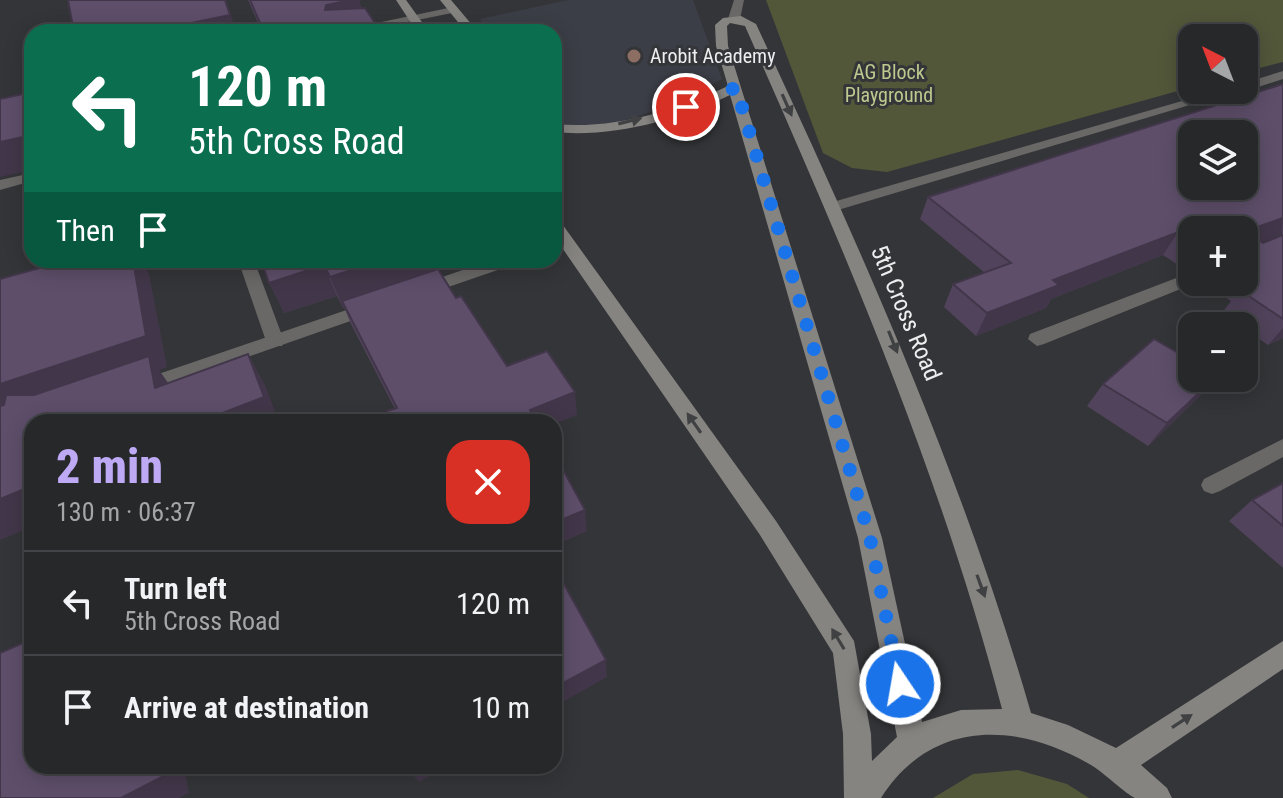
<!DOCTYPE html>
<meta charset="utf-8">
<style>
:root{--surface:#27282a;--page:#2f3032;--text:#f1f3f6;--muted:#a4a6a8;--line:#434447;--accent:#bea9f5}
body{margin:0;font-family:"Roboto Condensed",sans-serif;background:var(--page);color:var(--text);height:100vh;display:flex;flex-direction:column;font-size:30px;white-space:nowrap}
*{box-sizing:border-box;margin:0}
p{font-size:26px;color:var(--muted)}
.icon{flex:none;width:44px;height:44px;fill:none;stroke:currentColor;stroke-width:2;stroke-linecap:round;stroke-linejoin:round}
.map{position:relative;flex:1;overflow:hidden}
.sheet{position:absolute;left:24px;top:414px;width:538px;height:360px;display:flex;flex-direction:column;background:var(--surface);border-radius:24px;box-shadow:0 4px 20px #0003,0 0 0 2px var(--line)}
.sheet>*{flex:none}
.guide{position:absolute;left:24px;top:24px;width:538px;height:244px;border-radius:24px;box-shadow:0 4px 20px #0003,0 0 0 2px var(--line);background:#0b6e4f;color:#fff;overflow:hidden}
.needle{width:52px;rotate:318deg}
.buttons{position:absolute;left:1178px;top:24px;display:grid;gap:16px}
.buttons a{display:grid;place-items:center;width:80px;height:80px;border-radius:16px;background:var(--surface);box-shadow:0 4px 20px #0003,0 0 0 2px var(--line);font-size:40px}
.pin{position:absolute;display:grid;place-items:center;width:68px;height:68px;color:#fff;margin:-34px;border:4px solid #fff;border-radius:50%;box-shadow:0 2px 8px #0007}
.me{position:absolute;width:88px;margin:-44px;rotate:348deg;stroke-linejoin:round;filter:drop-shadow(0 0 6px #0008)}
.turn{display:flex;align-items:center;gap:28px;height:168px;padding:0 32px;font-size:36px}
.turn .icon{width:104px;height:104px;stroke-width:2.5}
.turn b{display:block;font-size:56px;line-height:68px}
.then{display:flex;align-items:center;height:76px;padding:0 32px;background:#0003;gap:16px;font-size:30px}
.round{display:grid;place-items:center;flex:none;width:84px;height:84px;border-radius:24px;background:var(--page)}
.summary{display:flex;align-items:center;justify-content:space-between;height:136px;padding:0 32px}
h1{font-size:48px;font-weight:800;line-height:60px;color:var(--accent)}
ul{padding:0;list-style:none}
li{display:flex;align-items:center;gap:24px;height:104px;padding:0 32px;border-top:2px solid var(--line)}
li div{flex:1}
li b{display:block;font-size:30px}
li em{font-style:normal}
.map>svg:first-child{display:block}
.built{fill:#3c3e47}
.green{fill:#52573a}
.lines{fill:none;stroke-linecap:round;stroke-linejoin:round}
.lane{fill:#696866;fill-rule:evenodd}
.street{fill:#696866;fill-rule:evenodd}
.secondary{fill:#868481;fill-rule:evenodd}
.wall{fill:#51435b}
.shaded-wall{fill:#42374a}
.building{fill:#5e4e6a;stroke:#42374a;stroke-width:2;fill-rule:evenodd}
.oneway{fill:#404143}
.route{stroke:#1a73e8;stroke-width:14;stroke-dasharray:0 25.2}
.education-dot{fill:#8d6e63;stroke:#343538;stroke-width:3}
.labels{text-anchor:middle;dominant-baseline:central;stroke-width:6;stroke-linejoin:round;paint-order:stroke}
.far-poi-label{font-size:20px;fill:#edeef0;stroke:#343538;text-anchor:start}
.far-park-label{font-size:20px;fill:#bdc98e;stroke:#343538}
.street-label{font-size:24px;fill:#edeef0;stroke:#343538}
</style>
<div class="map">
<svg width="1283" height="798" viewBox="0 0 1283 798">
<rect width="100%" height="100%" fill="#343538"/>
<polygon class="built" points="568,0 693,0 722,79 677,103 594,131 557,126 554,122 554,32 489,32 480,19"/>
<g class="green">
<polygon points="766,0 1283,0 1283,62 1244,72 1244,38 1192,38 1192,87 887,172 852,168 823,153"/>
<polygon points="1018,770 1067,784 1089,798 933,798 973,774"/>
</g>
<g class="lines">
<g class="lane">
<polygon points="453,7 459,10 457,12 358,32 334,32"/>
<polygon points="1283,71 1283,79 1249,90 1241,90 1244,90 1244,83"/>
<polygon points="1220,90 1240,90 838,210 826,210 824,207 826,204"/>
<polygon points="32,173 32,181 0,190 0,180"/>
<polygon points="238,260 254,260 284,341 282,346 268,346 266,341"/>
<polygon points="1192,272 1192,282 1198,282 1044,344 1037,346 1028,339 1030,334"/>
<polygon points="1283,439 1283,457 1220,491 1212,494 1204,491 1201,485 1204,479"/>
</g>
<g class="street">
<polygon points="734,0 744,0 740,19 734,22 728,19"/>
<polygon points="492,260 517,260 515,264 428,294 422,296 413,290 416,286"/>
<polygon points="373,301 382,307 379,311 142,394 135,392 132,387 135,382"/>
</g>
<g class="secondary">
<polygon points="396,0 406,0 429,32 417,32"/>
<polygon points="440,0 451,0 478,32 466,32"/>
<path d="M 741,16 L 756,24 C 861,249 962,474 1031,713 L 1068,725 L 1116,748 L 1283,641 L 1283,669 L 1141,765 L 1167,788 L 1172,798 C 1162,798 1144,798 1135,798 C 1126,794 1103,772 1091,765 C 1016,721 931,719 881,798 L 844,798 L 843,734 L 833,653 L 760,535 L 554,236 L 554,219 L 560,221 L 776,521 L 854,641 L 871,734 L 872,761 L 897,737 L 858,538 L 730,95 C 679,120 611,138 554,132 L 554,124 C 612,130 676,111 728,86 L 716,46 L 715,25 L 723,18 ZM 730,23 L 745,26 C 844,249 940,472 1002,709 L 961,710 L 922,722 L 882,538 L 728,46 L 727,26 Z"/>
</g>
</g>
<g class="wall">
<polygon points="248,0 359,0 361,8 381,32 262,32"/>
<polygon points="1283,84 1283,235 1282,234 1261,242 1263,243 1283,235 1283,338 1268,345 1244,328 1244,326 1240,326 1222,313 1231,301 1203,282 1244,282 1244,230 1192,230 1192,270 1187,271 1163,255 1051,299 1046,308 976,336 944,307 953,284 985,273 920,219 928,197"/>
<polygon points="261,260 433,271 456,298 507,366 577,415 395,409 351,324 344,307 343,308 337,296 284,313"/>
<polygon points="1215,378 1198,398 1148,446 1087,406 1103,384"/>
<polygon points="1283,483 1283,568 1229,521 1252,500"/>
</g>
<g class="shaded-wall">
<polygon points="225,0 237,32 148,32"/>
<polygon points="351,0 359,0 365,22 325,10 326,5"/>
<polygon points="32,135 32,170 0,177 0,142"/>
<polygon points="1283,218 1282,234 1244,249 1260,226"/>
<polygon points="1178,232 1163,255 1051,299 1046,308 976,336 987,313 1053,280"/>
<polygon points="133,260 141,260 149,274 167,367 159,370 171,387 0,424 0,384"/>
<polygon points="382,260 430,260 435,276 342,301 344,307 343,308 330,277"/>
<polygon points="324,265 337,296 284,313 269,283"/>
<polygon points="1283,328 1283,338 1268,345"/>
<polygon points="248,354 265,385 279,422 199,422"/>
<polygon points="1215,378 1198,398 1148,446 1167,423"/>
<polygon points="575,392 577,415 554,424 554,422 532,422 530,410"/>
<polygon points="32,486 32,527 0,540 0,499"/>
<polygon points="585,510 587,531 554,546 554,523"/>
<polygon points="606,660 607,677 554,707 554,688"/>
<polygon points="160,766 184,766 189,793 179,798 121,798"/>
<polygon points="412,766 448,766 419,782 408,768"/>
</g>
<g class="building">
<polygon points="68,0 225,0 230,15 148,32 74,32"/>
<polygon points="250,0 351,0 326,5 325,10 365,8 381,32 264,32"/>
<path d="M 1283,84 L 1283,218 L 1260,226 L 1258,240 L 1263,243 L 1283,235 L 1283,319 L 1240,290 L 1257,283 L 1244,274 L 1244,230 L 1192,230 L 1192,241 L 1178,232 L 1053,280 L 1059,285 L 987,313 L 953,284 L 1011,263 L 928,197 ZM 1192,134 L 1244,134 L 1244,186 L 1192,186 Z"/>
<polygon points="32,92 32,135 0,142 0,99"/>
<polygon points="68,260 133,260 146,336 0,384 0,279"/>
<polygon points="261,260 382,260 330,277 324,265 269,283"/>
<polygon points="438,269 456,298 461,296 507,366 547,351 575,392 530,410 537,422 392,422 387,411 397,408 342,301"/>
<polygon points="1154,339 1192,361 1192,378 1215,378 1167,423 1103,384"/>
<polygon points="248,354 264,397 199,422 32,422 32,486 0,499 0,406 4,405 6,395 34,395 149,356 155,388"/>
<polygon points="554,453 585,510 554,523"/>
<polygon points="1283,483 1283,526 1252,500"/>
<polygon points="554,566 606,660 554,688"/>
<polygon points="32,639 32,766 160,766 162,777 121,798 0,798 0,653"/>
</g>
<defs><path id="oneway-solid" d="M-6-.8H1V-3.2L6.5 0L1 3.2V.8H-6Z" transform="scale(2)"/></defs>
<g class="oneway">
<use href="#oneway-solid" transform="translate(787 105) rotate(66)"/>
<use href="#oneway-solid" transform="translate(630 121) rotate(-14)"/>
<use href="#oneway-solid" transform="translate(893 342) rotate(68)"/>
<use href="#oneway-solid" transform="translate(694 423) rotate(-125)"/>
<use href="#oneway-solid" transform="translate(981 586) rotate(70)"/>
<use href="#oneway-solid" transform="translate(838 639) rotate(-121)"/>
<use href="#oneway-solid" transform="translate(1182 721) rotate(-33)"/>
</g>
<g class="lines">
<polyline class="route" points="686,107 715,99 736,87 870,538 900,684"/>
</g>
<circle class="education-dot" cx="634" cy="56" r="8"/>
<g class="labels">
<g class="far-poi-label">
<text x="650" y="56">Arobit Academy</text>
</g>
<g class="far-park-label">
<text x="889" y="72">AG Block<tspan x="889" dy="23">Playground</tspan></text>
</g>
<g class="street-label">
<text transform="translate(906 313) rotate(67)">5th Cross Road</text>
</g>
</g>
</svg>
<div class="buttons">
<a><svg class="needle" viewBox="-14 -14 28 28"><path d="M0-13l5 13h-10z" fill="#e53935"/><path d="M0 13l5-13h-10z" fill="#a4a6a8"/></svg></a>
<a><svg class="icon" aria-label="layers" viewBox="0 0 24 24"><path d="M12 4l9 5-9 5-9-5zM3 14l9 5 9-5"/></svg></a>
<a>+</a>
<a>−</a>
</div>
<div class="pin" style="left:686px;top:107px;background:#d93025"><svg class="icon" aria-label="arrive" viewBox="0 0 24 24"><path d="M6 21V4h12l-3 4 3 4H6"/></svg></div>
<svg class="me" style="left:900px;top:684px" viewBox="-20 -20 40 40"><circle r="17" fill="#1a73e8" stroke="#fff" stroke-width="3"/><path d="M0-11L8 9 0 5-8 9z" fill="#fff"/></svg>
<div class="guide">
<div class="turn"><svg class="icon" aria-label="left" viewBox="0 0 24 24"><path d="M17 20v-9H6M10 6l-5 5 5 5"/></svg><div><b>120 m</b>5th Cross Road</div></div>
<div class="then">Then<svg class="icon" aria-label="arrive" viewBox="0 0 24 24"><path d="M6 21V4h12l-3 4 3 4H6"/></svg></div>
</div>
<section class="sheet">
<div class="summary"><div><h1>2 min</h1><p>130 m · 06:37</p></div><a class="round" style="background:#d93025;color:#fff"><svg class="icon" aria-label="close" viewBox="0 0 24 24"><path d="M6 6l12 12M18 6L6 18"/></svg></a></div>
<ul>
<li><svg class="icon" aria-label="left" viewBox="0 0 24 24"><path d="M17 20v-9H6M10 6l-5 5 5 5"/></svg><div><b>Turn left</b><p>5th Cross Road</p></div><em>120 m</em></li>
<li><svg class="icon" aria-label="arrive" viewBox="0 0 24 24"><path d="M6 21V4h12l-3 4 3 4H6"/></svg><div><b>Arrive at destination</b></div><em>10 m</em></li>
</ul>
</section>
</div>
